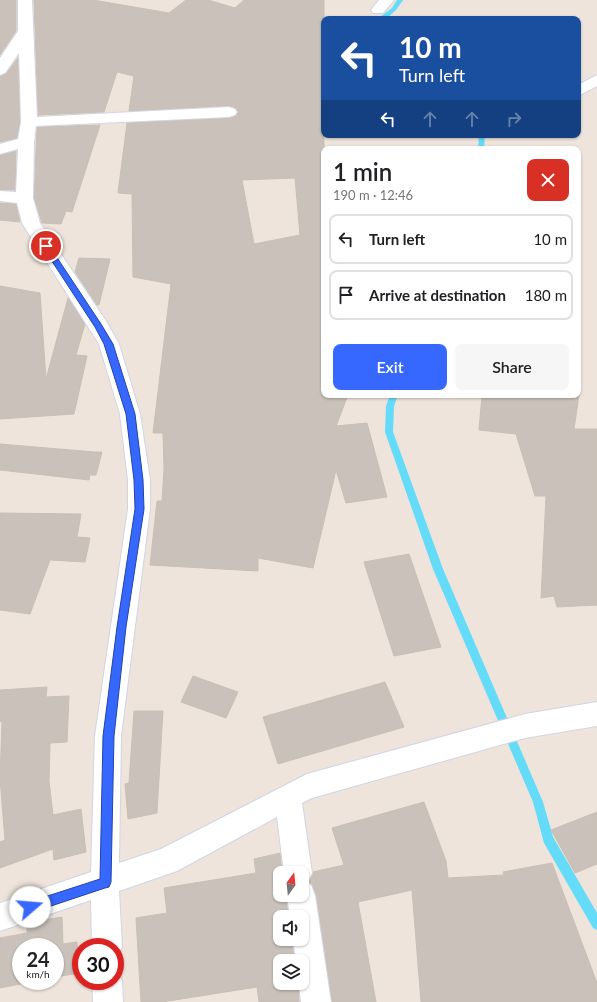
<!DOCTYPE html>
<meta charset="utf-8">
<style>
:root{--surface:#fff;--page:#f6f6f6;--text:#202124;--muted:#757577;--line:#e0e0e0;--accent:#3668ff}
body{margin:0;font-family:Lato,sans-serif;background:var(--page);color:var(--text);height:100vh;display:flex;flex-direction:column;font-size:15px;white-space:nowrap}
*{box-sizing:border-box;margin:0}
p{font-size:13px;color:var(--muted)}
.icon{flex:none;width:22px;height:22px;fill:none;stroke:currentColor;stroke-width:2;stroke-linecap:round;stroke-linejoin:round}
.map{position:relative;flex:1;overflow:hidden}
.panel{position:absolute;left:321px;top:146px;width:260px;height:252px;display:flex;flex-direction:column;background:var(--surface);border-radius:8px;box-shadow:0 1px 3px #0004}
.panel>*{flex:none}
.top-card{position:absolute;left:321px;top:16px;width:260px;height:122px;border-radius:8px;box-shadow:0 1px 3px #0004;background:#1a4fa0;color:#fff;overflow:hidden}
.needle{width:26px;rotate:15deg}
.controls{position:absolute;left:273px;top:866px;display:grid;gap:8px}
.controls a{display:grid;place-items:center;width:36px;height:36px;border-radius:8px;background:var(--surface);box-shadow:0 1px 3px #0004;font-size:20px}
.speed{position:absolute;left:12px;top:938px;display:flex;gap:8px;font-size:20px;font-weight:700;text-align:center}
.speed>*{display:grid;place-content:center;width:52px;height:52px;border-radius:50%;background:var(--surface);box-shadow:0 1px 3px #0004;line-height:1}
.speed small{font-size:10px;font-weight:400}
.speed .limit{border:6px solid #d22;background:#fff;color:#111}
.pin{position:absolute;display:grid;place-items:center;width:34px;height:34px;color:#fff;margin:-17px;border:2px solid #fff;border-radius:50%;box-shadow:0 1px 4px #0007}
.me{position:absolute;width:44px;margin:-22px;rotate:72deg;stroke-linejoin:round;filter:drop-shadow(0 0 3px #0008)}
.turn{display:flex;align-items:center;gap:14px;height:84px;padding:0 12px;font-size:18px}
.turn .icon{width:52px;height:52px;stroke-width:2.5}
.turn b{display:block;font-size:28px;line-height:34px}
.lanes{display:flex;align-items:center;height:38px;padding:0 12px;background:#0003;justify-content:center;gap:20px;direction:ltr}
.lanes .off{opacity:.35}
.round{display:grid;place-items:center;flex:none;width:42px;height:42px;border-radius:8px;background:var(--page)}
.overview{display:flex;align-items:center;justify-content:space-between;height:68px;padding:0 12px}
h1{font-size:24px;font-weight:600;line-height:30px}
.cta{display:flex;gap:8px;margin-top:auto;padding:8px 12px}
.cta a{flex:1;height:46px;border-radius:8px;background:var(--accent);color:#fff;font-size:16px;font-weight:600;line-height:46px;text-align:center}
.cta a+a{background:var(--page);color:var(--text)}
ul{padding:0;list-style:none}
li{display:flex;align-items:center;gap:12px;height:50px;margin:0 8px 6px;padding:0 4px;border:2px solid var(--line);border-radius:8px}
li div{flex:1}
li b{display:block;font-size:15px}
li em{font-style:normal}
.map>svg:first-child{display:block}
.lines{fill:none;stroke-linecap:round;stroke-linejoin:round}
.stream{fill:#64dbf9;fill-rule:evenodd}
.building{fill:#c9c1ba;stroke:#c9c0b4;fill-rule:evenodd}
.minor-casing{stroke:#d0d5e4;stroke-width:2}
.minor{fill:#fff;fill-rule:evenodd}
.route{fill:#3668ff;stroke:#2344a6}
</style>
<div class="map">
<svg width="597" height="1002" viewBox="0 0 597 1002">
<rect width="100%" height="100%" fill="#eee4db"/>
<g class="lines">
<g class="stream">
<polygon points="397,0 403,0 396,10 386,19 380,19 380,17 392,8"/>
<polygon points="479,135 485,135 484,149 478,149"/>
<polygon points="390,395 398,395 394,406 393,432 443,569 543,802 553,837 597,913 597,930 593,928 544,843 533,802 433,569 385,432 386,406"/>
</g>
</g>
<g class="building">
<polygon points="0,0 16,0 16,31 0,55"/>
<path d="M 34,0 L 93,0 L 169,13 L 186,0 L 208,0 L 235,8 L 244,0 L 324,0 L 324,395 L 348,395 L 336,426 L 367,423 L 387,497 L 346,503 L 336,470 L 313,568 L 258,558 L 258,571 L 150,565 L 157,501 L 162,501 L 164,469 L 163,433 L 153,433 L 171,284 L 133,277 L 132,194 L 118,193 L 127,123 L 229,118 L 236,116 L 238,111 L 235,108 L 229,106 L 129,111 L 134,76 L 117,72 L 104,112 L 38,115 ZM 295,178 L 300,235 L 254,244 L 242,180 Z"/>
<polygon points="18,58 20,122 17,138 0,142 0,76 6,74"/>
<polygon points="100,125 72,212 66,211 61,224 42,223 34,198 37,127"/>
<polygon points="16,151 15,190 0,190 0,155"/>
<polygon points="0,203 16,204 20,222 0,220"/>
<polygon points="79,258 110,259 99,305 97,305 75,272"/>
<polygon points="0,286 40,293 46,379 68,298 85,324 76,355 87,356 74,414 0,419"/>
<polygon points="482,395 579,395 574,429 597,429 597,605 557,607 554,596 541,598 546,496 535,496 516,434 479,430"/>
<polygon points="0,444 95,452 102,452 96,475 90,475 89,480 0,470"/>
<polygon points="0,513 81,514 77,537 90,538 85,562 50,560 30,614 0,610"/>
<polygon points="409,554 441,647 394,656 364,562"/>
<polygon points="193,676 238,692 226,718 181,702"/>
<polygon points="385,682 404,727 278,764 263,717"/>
<polygon points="47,687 46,697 69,696 67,742 50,743 49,781 53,815 81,809 86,852 54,860 53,849 0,868 0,842 5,840 0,778 2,722 0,721 0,690"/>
<polygon points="134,711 163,711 157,813 128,819 125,784 129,783"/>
<polygon points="424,802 446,861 448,878 504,875 503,872 552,863 597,983 597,1002 421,1002 412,890 358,902 376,1002 332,1002 316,895 312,884 309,882 313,872 344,865 332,828"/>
<polygon points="597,812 597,864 575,873 551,830"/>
<polygon points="280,853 282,873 280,873 280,895 286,895 288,917 280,917 280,939 292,939 294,961 280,961 280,983 298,983 299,1002 259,1002 257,987 162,1002 141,1002 136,918 167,913 164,888 256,873 254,859"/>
<polygon points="62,917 63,944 77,942 79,973 55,977 55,947 21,947 21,981 36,981 0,988 0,938 27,933 27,923"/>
</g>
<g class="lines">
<defs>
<g id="minor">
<polygon points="18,0 32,0 37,117 229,107 235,109 237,112 235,115 229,117 36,126 34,142 33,198 40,223 106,321 119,344 140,414 150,480 150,509 121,736 119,863 161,849 307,774 525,714 597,702 597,726 525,738 312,798 302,803 312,873 307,883 311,885 315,895 331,1002 301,1002 299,983 302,983 302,961 296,961 293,939 302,939 302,917 290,917 287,895 302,895 302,873 284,873 277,817 177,871 119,891 122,947 117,957 115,958 115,947 92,947 91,900 0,931 0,903 91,872 95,736 128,509 128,480 120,414 99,344 22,223 17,203 0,201 0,191 16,192 18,149 0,154 0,144 18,139 21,122 19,53 5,73 0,75 0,58 18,31"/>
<polygon points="379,0 394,0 383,13 373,13 371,10"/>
<polygon points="597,75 597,86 578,96 578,85"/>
<polygon points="115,969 117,971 122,981 123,1002 93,1002 92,981 115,981"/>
</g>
</defs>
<use href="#minor" class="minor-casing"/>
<use href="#minor" class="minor"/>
</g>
<polygon class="route" points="43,244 48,244 101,324 113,344 135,414 143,480 144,509 126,627 114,736 111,882 109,887 105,888 30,913 26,911 24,907 26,903 100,879 103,736 117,627 135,509 134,480 126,414 104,344 95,327 42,246"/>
</svg>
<div class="controls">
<a><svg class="needle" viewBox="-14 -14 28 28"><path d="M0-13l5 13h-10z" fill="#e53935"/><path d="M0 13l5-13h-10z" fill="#757577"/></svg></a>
<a><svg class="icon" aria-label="sound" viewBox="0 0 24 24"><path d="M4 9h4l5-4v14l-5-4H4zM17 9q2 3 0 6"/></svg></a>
<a><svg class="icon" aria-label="layers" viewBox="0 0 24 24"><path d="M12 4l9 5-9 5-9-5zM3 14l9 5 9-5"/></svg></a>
</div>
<div class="speed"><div>24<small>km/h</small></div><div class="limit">30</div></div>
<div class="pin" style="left:46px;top:246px;background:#d93025"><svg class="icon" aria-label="arrive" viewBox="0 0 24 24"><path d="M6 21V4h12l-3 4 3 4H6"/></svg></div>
<svg class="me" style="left:30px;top:907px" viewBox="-20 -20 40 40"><circle r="19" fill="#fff"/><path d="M0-13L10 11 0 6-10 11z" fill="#3668ff"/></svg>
<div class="top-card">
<div class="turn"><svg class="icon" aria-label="left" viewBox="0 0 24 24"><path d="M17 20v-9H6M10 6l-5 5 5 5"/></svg><div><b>10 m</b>Turn left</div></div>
<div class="lanes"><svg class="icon" aria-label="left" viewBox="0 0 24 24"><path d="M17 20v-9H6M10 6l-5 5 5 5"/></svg><svg class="icon off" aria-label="ahead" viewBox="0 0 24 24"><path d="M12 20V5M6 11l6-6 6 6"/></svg><svg class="icon off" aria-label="ahead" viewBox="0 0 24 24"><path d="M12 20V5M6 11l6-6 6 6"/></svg><svg class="icon off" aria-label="right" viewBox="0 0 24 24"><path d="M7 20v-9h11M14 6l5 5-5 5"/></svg></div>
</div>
<section class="panel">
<div class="overview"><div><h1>1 min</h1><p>190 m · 12:46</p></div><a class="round" style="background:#d93025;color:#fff"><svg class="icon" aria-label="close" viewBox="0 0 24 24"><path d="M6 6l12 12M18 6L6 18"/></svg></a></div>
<ul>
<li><svg class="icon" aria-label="left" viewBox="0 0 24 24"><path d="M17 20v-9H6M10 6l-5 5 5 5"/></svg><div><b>Turn left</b></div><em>10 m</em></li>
<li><svg class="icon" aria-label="arrive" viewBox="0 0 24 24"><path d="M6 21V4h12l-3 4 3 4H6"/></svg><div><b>Arrive at destination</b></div><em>180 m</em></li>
</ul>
<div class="cta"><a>Exit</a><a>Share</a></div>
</section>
</div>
